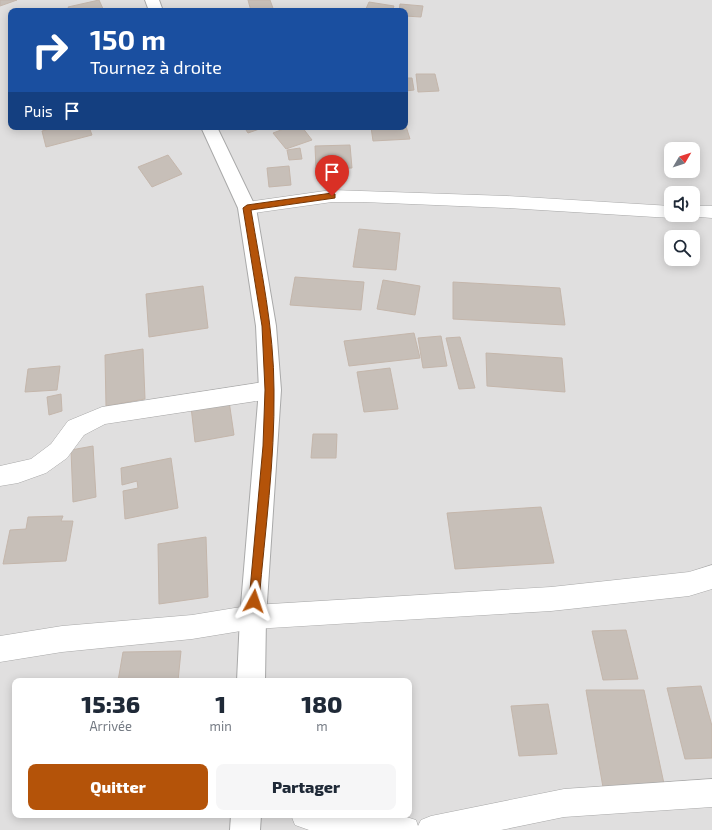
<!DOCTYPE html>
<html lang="fr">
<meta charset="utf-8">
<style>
:root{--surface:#fff;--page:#f6f6f7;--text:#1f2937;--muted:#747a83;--accent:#b45309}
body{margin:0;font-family:"Exo 2",sans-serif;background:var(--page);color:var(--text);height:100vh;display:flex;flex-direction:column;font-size:15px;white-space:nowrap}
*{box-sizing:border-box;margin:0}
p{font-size:13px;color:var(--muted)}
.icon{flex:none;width:22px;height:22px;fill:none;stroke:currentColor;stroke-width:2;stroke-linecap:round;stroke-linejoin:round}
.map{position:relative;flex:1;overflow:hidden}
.panel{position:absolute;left:12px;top:678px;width:400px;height:140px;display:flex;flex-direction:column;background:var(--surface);border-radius:8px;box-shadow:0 2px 10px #0003}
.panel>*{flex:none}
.hud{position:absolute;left:8px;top:8px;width:400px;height:122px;border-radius:8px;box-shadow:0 2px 10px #0003;background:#1a4fa0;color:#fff;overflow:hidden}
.needle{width:26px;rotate:51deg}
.controls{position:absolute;left:664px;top:142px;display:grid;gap:8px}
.controls a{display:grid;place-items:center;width:36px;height:36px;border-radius:8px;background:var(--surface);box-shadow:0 2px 10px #0003;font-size:20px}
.pin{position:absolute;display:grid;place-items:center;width:34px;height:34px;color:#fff;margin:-41px -17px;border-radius:50% 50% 50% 0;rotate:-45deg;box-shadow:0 0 4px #0007}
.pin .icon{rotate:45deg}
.me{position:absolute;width:44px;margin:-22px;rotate:5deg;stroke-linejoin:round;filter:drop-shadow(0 0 3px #0008)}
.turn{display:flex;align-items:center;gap:14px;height:84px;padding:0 16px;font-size:18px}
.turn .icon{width:52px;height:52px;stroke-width:2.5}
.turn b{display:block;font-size:28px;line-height:34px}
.then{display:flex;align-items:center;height:38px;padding:0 16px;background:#0003;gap:8px;font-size:15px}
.eta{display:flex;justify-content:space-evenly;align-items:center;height:68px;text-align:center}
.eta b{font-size:24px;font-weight:800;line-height:28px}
.primary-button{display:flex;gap:8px;margin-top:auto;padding:8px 16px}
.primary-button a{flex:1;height:46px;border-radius:8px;background:var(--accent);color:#fff;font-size:16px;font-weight:800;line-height:46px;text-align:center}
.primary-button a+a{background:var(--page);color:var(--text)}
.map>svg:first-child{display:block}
.residential{fill:#e0dfdf;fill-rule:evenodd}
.building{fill:#c7bfb8;stroke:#c4b6ab}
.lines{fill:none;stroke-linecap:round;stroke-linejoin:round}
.minor-casing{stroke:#a9a9a9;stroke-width:1}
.tertiary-casing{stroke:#a9a9a9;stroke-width:2}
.minor{fill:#fff;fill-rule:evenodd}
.tertiary{fill:#fff;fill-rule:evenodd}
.route{fill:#b45309;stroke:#753606}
</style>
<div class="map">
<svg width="712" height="830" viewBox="0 0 712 830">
<rect width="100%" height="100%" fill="#f2efe9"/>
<path class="residential" d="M 0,0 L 712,0 L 712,830 L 0,830 ZM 11,11 L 405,11 L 405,127 L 11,127 ZM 671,149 L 693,149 L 693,171 L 671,171 ZM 671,193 L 693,193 L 693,215 L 671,215 ZM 671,237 L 693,237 L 693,259 L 671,259 ZM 15,681 L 409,681 L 409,815 L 15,815 Z"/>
<g class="building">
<polygon points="0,0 17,0 0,6"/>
<polygon points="99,0 104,11 70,11 68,7"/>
<polygon points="248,0 270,0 274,11 251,11"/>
<polygon points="369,2 394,6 392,11 365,11"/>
<polygon points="400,4 423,6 421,17 405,16 405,11 399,11"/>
<polygon points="416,74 435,74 439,91 418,92"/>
<polygon points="405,78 412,78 414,90 405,91"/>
<polygon points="405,123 410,139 373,141 371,127 405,127"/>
<polygon points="57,127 89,127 92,135 46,147 42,131"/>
<polygon points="244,127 265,127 248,133"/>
<polygon points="289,127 302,127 312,140 286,149 273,133"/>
<polygon points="350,145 352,168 316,169 315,146"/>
<polygon points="300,148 302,159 289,160 287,150"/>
<polygon points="168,155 182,174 152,187 138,167"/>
<polygon points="289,166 291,185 269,187 267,168"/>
<polygon points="359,229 400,233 396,270 353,267"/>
<polygon points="295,277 364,282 361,310 290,305"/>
<polygon points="383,280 420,286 415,315 377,309"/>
<polygon points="453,282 560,288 565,325 453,319"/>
<polygon points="203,286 208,328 149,337 146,294"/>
<polygon points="414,333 420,358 349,366 344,341"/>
<polygon points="441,336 447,366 423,368 418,338"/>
<polygon points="460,337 475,388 459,389 446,338"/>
<polygon points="143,349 145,399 106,406 105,355"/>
<polygon points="486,353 562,358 565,392 487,386"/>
<polygon points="60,366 57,390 25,392 28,369"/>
<polygon points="390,368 398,409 364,412 357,372"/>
<polygon points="61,394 62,411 49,415 47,397"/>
<polygon points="229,401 234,435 195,442 191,407"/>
<polygon points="313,434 337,434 336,458 311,458"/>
<polygon points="93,446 96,497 73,502 71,450"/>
<polygon points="171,458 178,508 125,519 123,491 138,488 137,481 122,485 121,468"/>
<polygon points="541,507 554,563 455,569 447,513"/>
<polygon points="63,516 61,521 73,521 66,561 3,564 10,530 26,529 28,517"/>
<polygon points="206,537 208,597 159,604 158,544"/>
<polygon points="626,630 638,679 603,680 592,631"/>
<polygon points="181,651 178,681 118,681 123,652"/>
<polygon points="701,686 712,726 712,758 685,759 667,688"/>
<polygon points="586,690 644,690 666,793 604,793"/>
<polygon points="548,704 557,754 519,756 511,706"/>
</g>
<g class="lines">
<defs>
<g id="minor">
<polygon points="332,190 507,196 671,206 671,215 678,215 671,218 507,208 363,202 332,202 247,214 241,212 238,208 241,204 247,202"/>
<polygon points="693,206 712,206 712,218 687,216 686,215 693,215"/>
<polygon points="270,381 277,384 280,390 277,396 270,399 105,424 84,435 67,458 46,473 18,483 0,486 0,466 31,459 51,444 68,421 102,407"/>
<polygon points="712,565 712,589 689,596 551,611 253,629 192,639 62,652 0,662 0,636 62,626 192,615 253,605 551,587 689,572"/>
<polygon points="712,779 712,807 564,817 501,830 309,830 295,825 291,815 400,815 416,820 418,826 421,820 431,816 564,789"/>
</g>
<g id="tertiary">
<polygon points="145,0 159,0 163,11 149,11"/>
<polygon points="201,127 217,127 256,208 276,326 281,390 266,617 265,681 237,681 240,617 259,390 256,326 238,208"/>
<polygon points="231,815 261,815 260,830 230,830"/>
</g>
</defs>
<use href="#minor" class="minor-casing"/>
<use href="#tertiary" class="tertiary-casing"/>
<use href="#minor" class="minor"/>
<use href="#tertiary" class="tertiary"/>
</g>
<path class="route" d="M 332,193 L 335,194 L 335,198 L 251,210 C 261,270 274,329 274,390 C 275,460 265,531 259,601 L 258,605 L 254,606 L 250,605 L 249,601 L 263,446 L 265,390 L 262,326 L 243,208 L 247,205 Z"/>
</svg>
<div class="controls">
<a><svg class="needle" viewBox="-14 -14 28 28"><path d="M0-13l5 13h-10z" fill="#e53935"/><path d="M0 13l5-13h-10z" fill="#747a83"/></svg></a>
<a><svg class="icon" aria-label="sound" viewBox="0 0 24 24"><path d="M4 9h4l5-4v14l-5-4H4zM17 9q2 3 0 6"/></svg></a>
<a><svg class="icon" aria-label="search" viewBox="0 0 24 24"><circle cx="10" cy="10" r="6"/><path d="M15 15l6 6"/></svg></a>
</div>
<div class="pin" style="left:332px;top:196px;background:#d93025"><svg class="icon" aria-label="arrive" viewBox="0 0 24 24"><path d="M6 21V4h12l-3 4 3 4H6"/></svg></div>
<svg class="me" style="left:254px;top:601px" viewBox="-20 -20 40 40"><path d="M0-17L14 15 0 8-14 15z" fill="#b45309" stroke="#fff" stroke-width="4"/></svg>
<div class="hud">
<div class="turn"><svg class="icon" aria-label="right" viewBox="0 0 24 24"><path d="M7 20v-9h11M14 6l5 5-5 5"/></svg><div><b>150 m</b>Tournez à droite</div></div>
<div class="then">Puis<svg class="icon" aria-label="arrive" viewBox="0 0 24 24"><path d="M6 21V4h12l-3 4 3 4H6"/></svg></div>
</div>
<section class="panel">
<div class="eta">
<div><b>15:36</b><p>Arrivée</p></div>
<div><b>1</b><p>min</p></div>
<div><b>180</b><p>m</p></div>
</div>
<div class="primary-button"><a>Quitter</a><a>Partager</a></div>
</section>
</div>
